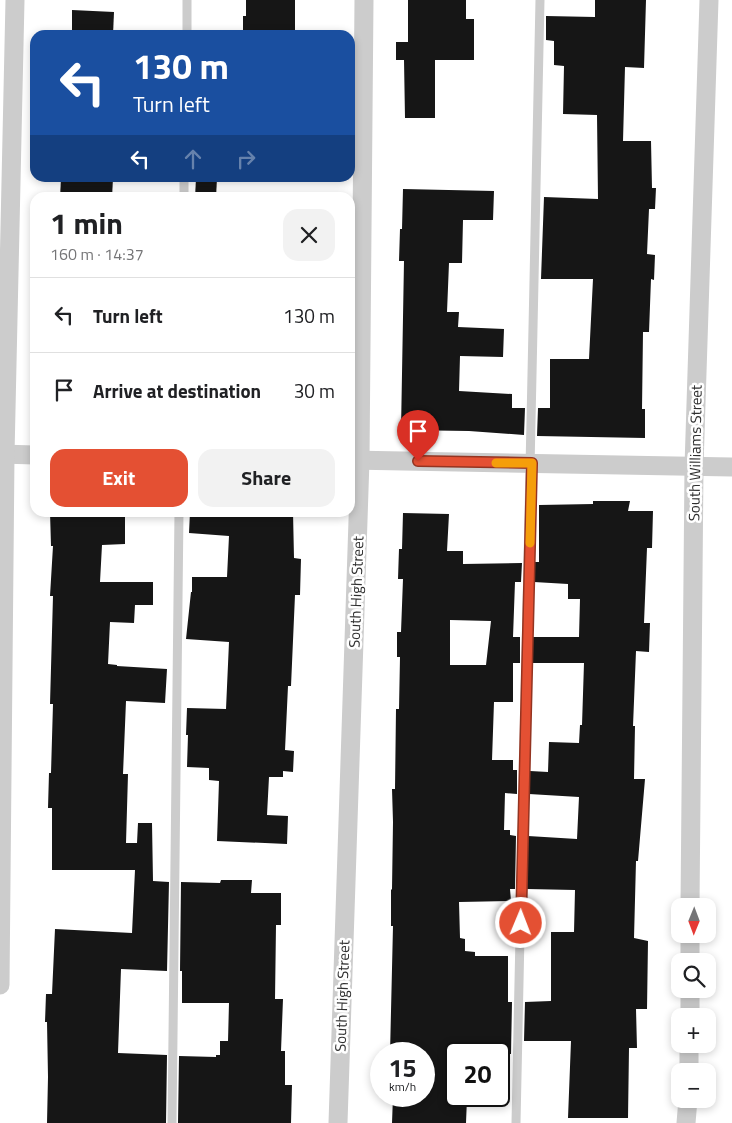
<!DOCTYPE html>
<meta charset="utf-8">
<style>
:root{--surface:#fff;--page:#f2f2f2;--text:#202124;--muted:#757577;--line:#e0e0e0;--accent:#e45033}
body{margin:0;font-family:"Titillium Web",sans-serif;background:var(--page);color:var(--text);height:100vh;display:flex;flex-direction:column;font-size:19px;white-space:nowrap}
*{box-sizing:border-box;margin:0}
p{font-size:16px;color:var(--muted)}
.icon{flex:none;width:28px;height:28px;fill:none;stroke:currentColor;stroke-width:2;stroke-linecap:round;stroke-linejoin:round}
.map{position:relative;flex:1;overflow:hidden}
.panel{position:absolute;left:30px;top:192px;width:325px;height:325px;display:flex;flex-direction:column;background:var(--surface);border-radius:15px;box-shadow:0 2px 8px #0003}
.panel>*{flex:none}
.top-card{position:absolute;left:30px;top:30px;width:325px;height:152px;border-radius:15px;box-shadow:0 2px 8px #0003;background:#1a4fa0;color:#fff;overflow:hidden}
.needle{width:32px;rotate:181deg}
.controls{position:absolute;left:671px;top:898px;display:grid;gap:10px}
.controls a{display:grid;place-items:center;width:45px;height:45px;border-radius:10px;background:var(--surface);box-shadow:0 2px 8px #0003;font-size:25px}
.speed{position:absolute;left:370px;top:1042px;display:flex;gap:10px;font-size:25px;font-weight:700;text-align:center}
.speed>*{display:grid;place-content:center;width:65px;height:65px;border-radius:50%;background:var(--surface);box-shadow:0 2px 8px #0003;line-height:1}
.speed small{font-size:12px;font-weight:400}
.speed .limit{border:2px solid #111;border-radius:8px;background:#fff;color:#111}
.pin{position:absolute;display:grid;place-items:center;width:42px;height:42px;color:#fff;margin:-51px -21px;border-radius:50% 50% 50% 0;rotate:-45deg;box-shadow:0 0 5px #0007}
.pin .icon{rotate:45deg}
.me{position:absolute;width:55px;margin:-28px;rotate:1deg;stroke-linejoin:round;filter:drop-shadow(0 0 4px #0008)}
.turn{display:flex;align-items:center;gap:18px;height:105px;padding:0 20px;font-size:22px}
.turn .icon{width:65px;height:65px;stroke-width:2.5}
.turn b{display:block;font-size:35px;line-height:42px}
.lanes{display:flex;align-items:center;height:48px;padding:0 20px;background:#0003;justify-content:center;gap:25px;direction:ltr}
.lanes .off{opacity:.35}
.round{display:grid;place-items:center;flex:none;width:52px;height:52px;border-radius:15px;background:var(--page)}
.summary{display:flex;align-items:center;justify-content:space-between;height:85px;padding:0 20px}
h1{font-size:30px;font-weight:700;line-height:38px}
.button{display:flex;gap:10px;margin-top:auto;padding:10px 20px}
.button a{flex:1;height:58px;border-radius:15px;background:var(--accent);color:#fff;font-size:20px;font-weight:700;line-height:58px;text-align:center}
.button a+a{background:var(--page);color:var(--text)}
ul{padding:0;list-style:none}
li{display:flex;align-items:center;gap:15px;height:75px;padding:0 20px;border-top:1px solid var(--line)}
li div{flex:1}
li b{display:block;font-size:19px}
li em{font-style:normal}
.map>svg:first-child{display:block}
.building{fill:#161616;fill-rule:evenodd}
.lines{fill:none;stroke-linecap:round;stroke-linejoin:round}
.lane{stroke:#ccc;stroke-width:9}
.street{stroke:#ccc;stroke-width:19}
.route-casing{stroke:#943421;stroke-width:12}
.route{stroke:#e45033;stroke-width:9}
.slow{stroke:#f59e0b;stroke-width:9}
.labels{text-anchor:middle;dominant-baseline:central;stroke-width:5;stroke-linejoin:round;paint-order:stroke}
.street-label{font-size:15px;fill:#2f2f2f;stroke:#fff}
</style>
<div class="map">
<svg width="732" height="1123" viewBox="0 0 732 1123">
<rect width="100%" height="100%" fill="#fff"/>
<g class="building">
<polygon points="246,0 295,0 295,35 243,35 243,16 246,16"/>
<polygon points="408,0 466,0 466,19 474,19 474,60 435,60 435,118 405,118 404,60 396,60 396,42 408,42"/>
<polygon points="595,0 646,0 644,68 625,67 623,141 651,141 652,188 656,188 655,209 649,209 647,254 655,255 654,280 651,279 649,332 643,332 642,409 645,409 645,438 537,436 538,408 550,408 550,359 589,359 593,279 541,279 544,197 598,199 597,115 563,114 564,66 554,65 554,41 546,40 546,16 595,17"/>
<polygon points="72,10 114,12 113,35 72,35"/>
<polygon points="61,178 113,178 112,198 60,198"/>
<polygon points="196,178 217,178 216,198 195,198"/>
<polygon points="403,189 494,191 493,220 463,220 462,263 449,263 447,312 459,312 458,327 504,329 503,357 460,356 459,391 512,394 512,408 525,408 524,435 469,431 401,430 404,261 399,261 400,229 402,229"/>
<polygon points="593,501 630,501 628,511 653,511 652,548 647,548 644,623 650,623 649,652 636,651 633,726 635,726 634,779 645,779 638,861 636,861 634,938 648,941 647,1009 636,1009 637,1048 629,1048 628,1118 568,1118 571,1041 524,1041 525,1002 551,1001 551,932 574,932 575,890 527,889 528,836 577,839 579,797 529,794 530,771 548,772 549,742 579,743 580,725 582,725 584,663 532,663 533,637 579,637 580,599 568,599 568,584 534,582 534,562 539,562 539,505 593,504"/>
<polygon points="50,512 125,512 125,544 102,545 100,582 153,582 153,605 135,605 134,623 110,622 108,664 117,665 117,666 167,669 165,703 126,701 123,774 128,774 126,843 137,843 138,823 152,823 153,881 169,882 167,971 121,969 118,1053 167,1055 166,1123 47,1123 48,1077 47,1022 45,1022 46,994 52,994 55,929 132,933 135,870 52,870 52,808 48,808 49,773 51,773 53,704 50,704 53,596 50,596 53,546 51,546"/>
<polygon points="190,512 293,512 294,558 301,559 300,595 295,595 291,686 288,686 285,750 294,751 293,772 283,771 283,777 269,777 267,815 288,816 287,844 217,841 219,781 209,780 209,768 187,767 188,735 186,735 187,708 226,709 229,642 186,639 191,592 192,592 192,577 227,577 229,536 189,533"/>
<path d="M 403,513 L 449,514 L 447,551 L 463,551 L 463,564 L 522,563 L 521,582 L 515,582 L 513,637 L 520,637 L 520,663 L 513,663 L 513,702 L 494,702 L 492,760 L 513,760 L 513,770 L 517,770 L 517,794 L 505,793 L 504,830 L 510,830 L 510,835 L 516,836 L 515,889 L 510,889 L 511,901 L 459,902 L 460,938 L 465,939 L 465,951 L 475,952 L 475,956 L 508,956 L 508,1002 L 512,1002 L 511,1054 L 456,1054 L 456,1097 L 467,1098 L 466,1123 L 392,1123 L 393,1096 L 424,1096 L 424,1054 L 390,1054 L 393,926 L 391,926 L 391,890 L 392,889 L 393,822 L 392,789 L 395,789 L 396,709 L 399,709 L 400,657 L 397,657 L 397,632 L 401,632 L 403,579 L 398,579 L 399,549 L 402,549 ZM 450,620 L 491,621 L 486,665 L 450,665 Z"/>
<polygon points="221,880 252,880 251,893 281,893 281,925 276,925 275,999 283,999 281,1051 285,1051 285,1085 292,1085 291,1123 178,1123 179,1056 216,1057 216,1055 220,1055 220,1041 228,1041 229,1003 182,1003 182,971 180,971 181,882 220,883"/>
</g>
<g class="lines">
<g class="lane">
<polyline points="187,35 187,0"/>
<polyline points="184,198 184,178"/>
<polyline points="172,1123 179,512"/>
<polyline points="516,1123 540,0"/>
</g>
<g class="street">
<polyline points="0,454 35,455"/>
<polyline points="350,460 732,467"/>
<polyline points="690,906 694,466 709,0"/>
<polyline points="690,961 690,934"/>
<polyline points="0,985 5,455 15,0"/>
<polyline points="690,1016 690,989"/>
<polyline points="689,1071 689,1044"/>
<polyline points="338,1123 360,460 364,0"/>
<polyline points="686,1123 688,1099"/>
</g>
</g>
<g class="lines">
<defs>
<polyline id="route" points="418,461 532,463 521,923"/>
</defs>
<use href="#route" class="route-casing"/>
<use href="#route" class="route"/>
<polyline class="slow" points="496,463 532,463 530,543"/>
</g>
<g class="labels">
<g class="street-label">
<text transform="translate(695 453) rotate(-89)">South Williams Street</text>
<text transform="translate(356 592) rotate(-88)">South High Street</text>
<text transform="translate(342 996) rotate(-88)">South High Street</text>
</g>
</g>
</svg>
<div class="controls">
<a><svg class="needle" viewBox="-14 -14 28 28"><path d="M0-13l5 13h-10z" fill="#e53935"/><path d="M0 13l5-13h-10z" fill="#757577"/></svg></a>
<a><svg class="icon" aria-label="search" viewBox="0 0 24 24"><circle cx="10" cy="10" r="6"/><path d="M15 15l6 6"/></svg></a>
<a>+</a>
<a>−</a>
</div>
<div class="speed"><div>15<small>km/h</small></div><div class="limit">20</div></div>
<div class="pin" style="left:418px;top:461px;background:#d93025"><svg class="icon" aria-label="arrive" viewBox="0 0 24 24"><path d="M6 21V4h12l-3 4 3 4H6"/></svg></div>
<svg class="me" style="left:521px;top:923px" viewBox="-20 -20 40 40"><circle r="17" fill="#e45033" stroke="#fff" stroke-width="3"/><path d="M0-11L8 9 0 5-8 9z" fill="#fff"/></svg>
<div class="top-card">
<div class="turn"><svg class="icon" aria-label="left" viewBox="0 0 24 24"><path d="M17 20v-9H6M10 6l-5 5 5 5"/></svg><div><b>130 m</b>Turn left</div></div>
<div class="lanes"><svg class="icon" aria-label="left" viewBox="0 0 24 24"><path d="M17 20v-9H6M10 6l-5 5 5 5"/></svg><svg class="icon off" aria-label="ahead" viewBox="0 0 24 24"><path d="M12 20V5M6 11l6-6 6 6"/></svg><svg class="icon off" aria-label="right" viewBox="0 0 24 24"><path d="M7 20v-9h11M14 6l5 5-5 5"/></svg></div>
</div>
<section class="panel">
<div class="summary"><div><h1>1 min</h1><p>160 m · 14:37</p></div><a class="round"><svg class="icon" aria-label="close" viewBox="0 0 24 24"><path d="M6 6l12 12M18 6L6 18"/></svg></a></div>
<ul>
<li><svg class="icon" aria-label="left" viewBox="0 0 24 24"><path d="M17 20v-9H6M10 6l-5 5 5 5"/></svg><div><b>Turn left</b></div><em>130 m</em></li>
<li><svg class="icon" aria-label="arrive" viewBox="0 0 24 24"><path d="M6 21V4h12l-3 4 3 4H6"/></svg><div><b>Arrive at destination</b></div><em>30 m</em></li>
</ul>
<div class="button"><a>Exit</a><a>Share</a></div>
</section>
</div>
